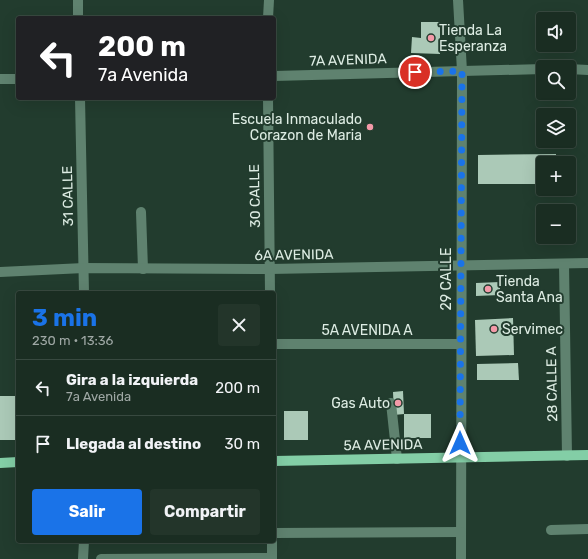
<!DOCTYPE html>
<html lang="es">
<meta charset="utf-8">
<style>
:root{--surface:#1a2d22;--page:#23352a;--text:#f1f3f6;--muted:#9fa8a5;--line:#384940;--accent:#1a73e8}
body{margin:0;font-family:Rubik,sans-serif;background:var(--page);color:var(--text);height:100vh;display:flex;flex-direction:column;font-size:15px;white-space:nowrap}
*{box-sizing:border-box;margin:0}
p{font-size:13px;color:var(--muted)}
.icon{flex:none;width:22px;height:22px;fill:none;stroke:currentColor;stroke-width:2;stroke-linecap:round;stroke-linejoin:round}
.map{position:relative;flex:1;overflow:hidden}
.side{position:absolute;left:16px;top:291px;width:260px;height:252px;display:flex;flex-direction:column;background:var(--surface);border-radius:4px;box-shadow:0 4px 16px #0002,0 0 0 1px var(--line)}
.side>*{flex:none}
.guide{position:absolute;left:16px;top:16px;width:260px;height:84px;border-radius:4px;box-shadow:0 4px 16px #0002,0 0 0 1px var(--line);background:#202124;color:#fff;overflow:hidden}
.tools{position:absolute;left:536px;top:12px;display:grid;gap:8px}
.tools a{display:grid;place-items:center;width:40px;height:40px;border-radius:4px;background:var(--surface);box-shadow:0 4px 16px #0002,0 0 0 1px var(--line);font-size:20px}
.pin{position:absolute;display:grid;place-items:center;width:34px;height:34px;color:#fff;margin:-17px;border:2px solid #fff;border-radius:50%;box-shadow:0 1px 4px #0007}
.me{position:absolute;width:44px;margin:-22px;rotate:0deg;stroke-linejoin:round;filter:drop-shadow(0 0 3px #0008)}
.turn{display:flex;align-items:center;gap:14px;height:84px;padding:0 16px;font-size:18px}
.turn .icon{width:52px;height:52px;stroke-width:2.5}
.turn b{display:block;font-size:28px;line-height:34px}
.round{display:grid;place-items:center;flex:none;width:42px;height:42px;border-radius:4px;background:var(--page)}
.headline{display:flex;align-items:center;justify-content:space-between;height:68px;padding:0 16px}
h1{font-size:24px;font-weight:700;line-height:30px;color:var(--accent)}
.cta{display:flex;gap:8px;margin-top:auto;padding:8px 16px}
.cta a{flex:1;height:46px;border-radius:4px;background:var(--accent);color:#fff;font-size:16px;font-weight:700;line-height:46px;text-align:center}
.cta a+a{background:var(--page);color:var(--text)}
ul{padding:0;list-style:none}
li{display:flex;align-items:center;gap:12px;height:56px;padding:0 16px;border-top:1px solid var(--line)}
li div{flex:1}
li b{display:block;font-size:15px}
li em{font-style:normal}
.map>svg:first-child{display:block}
.building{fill:#abc9b7}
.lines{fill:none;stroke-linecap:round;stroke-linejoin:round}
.minor{stroke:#5f826f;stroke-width:10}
.major{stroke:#83cea6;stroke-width:10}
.route{stroke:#1a73e8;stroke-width:7;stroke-dasharray:0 12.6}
.poi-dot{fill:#f39aa8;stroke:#223c2e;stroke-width:1.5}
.labels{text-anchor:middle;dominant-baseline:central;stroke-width:4;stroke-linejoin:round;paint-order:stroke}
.poi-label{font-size:14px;fill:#ddece3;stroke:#223c2e;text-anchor:start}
.street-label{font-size:14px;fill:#ddece3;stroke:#223c2e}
</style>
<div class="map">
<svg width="588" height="559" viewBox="0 0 588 559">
<rect width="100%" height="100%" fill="#223c2e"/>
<g class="building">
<polygon points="421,22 440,22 440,54 411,53 412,37 421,38"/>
<polygon points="556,154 556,163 543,163 543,184 478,184 478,155"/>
<polygon points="500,282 500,295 476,296 476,283"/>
<polygon points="513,318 514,355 476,356 475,320"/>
<polygon points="518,363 519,380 477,380 477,364"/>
<polygon points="403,391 404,414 394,415 393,392"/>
<rect x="0" y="396" width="18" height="44"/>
<rect x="284" y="411" width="24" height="29"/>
<rect x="404" y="414" width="27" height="24"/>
</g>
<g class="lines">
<g class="minor">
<polyline points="78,0 78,18"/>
<polyline points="458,0 462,71 461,559"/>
<polyline points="268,18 269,0"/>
<polyline points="569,69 588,70"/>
<polyline points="274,76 543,69"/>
<polyline points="0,79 18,79"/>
<polyline points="80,98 84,293"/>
<polyline points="268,98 270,293"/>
<polyline points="141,212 143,269"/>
<polyline points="564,264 567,456"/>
<polyline points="0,272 84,268 270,269 588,263"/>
<polyline points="274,344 460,344"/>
<polyline points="391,403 397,459"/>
<polyline points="551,530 588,529"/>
<polyline points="274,533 461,532"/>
<polyline points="272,541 272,559"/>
<polyline points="83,559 84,541"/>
<polyline points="101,559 272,558"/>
</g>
<g class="major">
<polyline points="274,461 588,455"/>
<polyline points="0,463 18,462"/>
</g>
</g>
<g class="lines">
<polyline class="route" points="415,72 462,71 460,443"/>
</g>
<g class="poi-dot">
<circle cx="431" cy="38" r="4"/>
<circle cx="370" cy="127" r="4"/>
<circle cx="488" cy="289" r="4"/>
<circle cx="494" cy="329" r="4"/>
<circle cx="398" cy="403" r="4"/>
</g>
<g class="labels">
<g class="poi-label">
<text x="439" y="30">Tienda La<tspan x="439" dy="16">Esperanza</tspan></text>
<text x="362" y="119" text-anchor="end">Escuela Inmaculado<tspan x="362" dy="16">Corazon de Maria</tspan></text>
<text x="496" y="281">Tienda<tspan x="496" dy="16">Santa Ana</tspan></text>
<text x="502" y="329">Servimec</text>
<text x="390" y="403" text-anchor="end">Gas Auto</text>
</g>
<g class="street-label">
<text transform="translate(348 60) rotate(-2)">7A AVENIDA</text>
<text transform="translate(68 196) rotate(-91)">31 CALLE</text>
<text transform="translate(255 196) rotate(-91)">30 CALLE</text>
<text transform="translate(294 255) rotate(-1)">6A AVENIDA</text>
<text transform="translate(446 279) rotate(-90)">29 CALLE</text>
<text x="367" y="330">5A AVENIDA A</text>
<text transform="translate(552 384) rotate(-91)">28 CALLE A</text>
<text transform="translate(383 445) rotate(-1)">5A AVENIDA</text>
</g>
</g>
</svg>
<div class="tools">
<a><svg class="icon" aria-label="sound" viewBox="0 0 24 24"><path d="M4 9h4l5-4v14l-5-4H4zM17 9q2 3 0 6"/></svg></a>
<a><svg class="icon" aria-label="search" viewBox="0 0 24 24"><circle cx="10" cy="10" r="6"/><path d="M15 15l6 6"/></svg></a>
<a><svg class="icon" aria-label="layers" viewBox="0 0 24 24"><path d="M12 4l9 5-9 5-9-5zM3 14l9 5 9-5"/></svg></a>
<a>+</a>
<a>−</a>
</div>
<div class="pin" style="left:415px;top:72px;background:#d93025"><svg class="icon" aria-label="arrive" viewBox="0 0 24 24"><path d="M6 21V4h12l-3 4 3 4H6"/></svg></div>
<svg class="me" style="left:460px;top:443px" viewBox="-20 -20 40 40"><path d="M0-17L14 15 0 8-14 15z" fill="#1a73e8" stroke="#fff" stroke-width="4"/></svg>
<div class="guide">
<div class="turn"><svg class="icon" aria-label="left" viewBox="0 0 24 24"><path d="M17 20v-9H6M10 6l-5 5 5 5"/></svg><div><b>200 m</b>7a Avenida</div></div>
</div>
<section class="side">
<div class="headline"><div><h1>3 min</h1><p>230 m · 13:36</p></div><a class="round"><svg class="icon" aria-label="close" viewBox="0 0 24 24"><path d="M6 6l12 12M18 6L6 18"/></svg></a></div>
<ul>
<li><svg class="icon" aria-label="left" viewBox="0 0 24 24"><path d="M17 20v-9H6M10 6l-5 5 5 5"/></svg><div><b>Gira a la izquierda</b><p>7a Avenida</p></div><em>200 m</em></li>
<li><svg class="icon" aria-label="arrive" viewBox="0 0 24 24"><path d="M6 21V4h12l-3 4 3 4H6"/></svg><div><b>Llegada al destino</b></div><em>30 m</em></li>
</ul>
<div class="cta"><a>Salir</a><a>Compartir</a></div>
</section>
</div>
